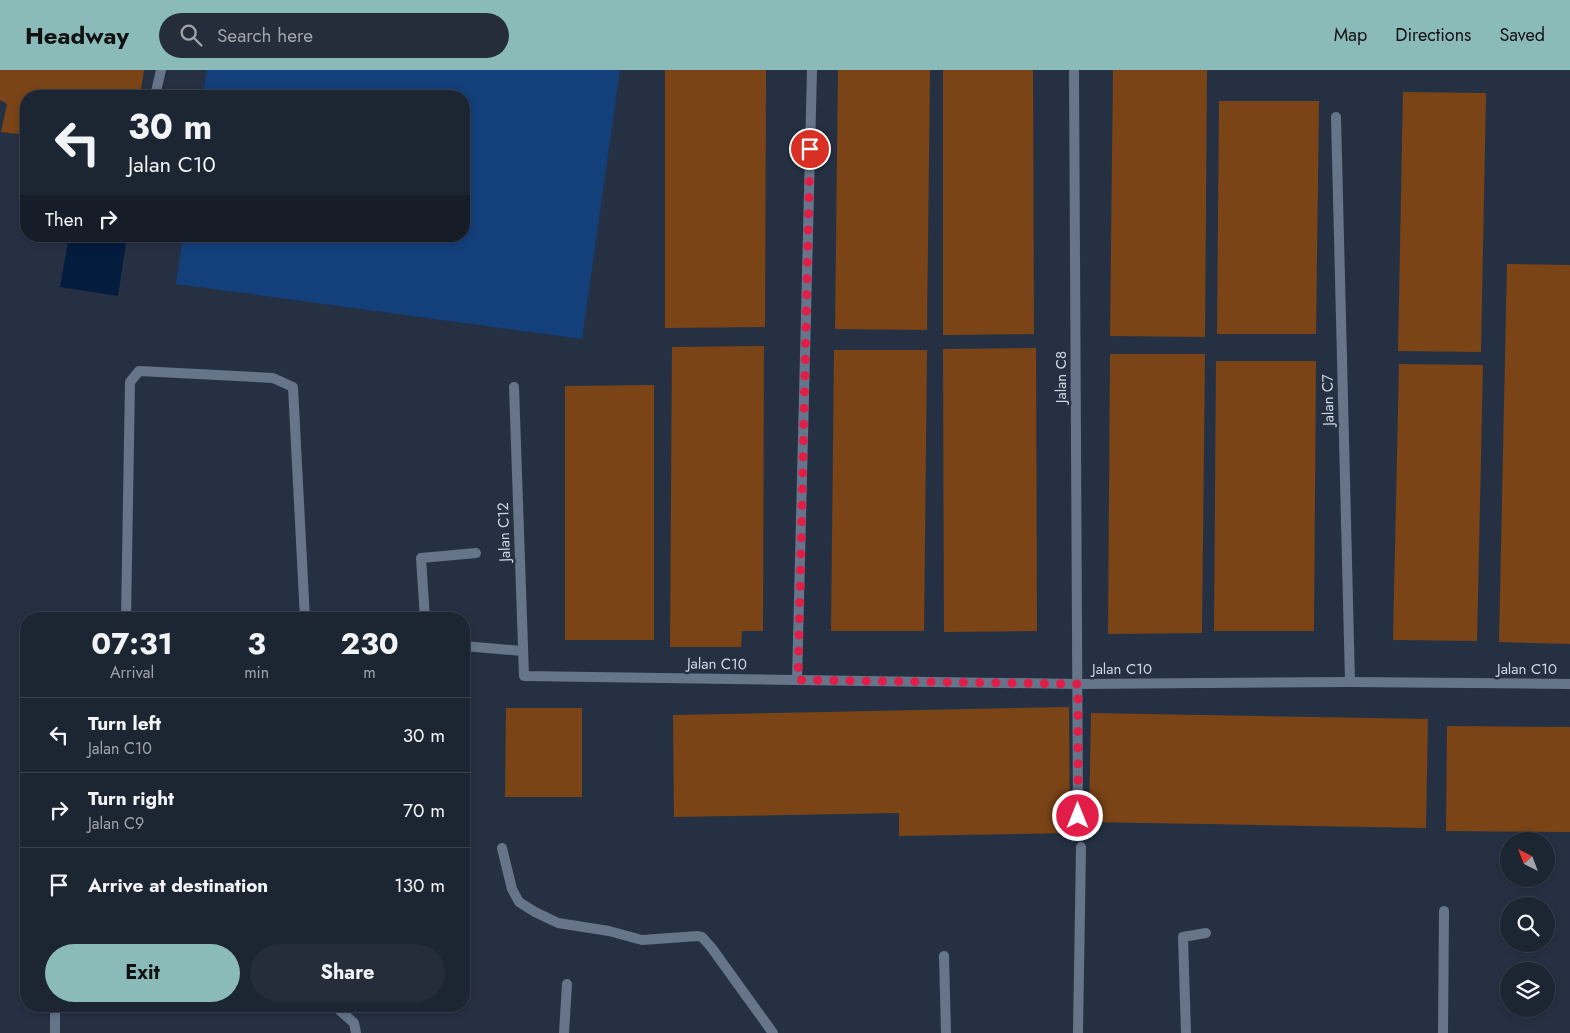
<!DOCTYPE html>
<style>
:root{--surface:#1c2532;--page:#252d3a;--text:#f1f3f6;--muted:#a0a5ac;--line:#3a424d;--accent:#8bbbb9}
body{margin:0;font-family:Jost,sans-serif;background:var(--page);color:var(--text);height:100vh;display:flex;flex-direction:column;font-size:19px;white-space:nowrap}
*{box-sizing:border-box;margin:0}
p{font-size:16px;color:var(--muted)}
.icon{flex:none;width:28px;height:28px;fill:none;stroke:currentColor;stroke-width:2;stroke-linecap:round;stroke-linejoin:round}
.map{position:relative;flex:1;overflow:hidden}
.details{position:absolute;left:20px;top:542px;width:450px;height:400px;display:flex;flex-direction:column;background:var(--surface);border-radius:20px;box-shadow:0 2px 8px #0003,0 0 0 1px var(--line)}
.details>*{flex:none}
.hud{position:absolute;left:20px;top:20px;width:450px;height:152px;border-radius:20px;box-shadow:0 2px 8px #0003,0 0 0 1px var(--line);background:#1c2532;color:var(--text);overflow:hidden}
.needle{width:32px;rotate:318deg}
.fabs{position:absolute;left:1500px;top:762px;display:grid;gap:10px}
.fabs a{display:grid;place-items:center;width:55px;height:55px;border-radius:50%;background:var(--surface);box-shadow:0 2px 8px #0003,0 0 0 1px var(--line);font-size:25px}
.pin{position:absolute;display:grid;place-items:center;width:42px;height:42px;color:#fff;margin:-21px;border:2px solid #fff;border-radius:50%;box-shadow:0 1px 5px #0007}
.me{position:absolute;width:55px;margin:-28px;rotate:0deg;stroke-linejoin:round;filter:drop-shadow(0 0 4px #0008)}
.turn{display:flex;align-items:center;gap:18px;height:105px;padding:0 25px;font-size:22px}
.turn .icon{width:65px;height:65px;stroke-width:2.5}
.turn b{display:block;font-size:35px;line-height:42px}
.then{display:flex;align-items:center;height:48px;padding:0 25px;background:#0003;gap:10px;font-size:19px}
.eta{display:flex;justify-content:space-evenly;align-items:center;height:85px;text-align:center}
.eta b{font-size:30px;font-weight:700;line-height:35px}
.button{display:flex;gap:10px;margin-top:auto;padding:10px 25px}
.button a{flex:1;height:58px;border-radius:30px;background:var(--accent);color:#111;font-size:20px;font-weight:700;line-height:58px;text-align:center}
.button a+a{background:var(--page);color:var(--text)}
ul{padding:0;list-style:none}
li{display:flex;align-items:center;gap:15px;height:75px;padding:0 25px;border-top:1px solid var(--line)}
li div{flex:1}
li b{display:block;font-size:19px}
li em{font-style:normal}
header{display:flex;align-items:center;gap:30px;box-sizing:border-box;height:70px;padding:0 25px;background:var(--accent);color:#111}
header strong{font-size:24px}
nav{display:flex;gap:28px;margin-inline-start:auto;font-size:18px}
.search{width:350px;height:45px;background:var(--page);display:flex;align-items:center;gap:12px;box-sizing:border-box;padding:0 18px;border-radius:28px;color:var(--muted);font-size:19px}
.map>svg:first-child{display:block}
.green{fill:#133f7a}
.water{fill:#041c3d}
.building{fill:#7a4416}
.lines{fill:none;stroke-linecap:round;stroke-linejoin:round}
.service{stroke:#667589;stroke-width:10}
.minor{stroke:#667589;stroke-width:10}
.route{stroke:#e11d48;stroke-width:9;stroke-dasharray:0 16.2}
.labels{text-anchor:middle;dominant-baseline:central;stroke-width:5;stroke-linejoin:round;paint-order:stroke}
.street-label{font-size:15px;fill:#ced7e2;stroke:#253143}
</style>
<header>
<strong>Headway</strong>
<div class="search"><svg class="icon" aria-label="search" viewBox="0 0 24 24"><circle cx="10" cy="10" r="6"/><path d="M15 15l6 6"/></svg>Search here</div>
<nav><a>Map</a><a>Directions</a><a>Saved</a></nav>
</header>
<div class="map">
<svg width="1570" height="963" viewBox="0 0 1570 963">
<rect width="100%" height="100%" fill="#253143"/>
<polygon class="green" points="207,0 620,0 582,269 176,214 183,166 464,166 464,26 203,26"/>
<polygon class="water" points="69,166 127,166 118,226 60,217"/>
<g class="building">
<polygon points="0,0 144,0 140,26 26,26 26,65 1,62 7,34 0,30"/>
<polygon points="665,0 766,0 765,257 665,258"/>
<polygon points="838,0 930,0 927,260 835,259"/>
<polygon points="943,0 1033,0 1034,264 943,265"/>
<polygon points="1113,0 1207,0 1205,267 1110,266"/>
<polygon points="1403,22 1486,23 1481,282 1398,281"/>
<polygon points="1219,31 1319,31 1316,264 1217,264"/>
<polygon points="1507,194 1570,195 1570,574 1499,572"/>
<polygon points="764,276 763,561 742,561 741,577 670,577 672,277"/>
<polygon points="1036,278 1037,561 944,562 943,279"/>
<polygon points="834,280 927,280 924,561 831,561"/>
<polygon points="1110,284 1205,284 1202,563 1108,564"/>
<polygon points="1216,291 1316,291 1314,561 1214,561"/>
<polygon points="1399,294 1483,295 1477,571 1393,570"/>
<polygon points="654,315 654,570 565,570 565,316"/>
<polygon points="1069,637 1070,763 899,766 899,743 674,747 673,645"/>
<polygon points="506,638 582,638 582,727 505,727"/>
<polygon points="1091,643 1428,649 1426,758 1089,752"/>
<polygon points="1447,656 1570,657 1570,762 1446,761"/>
</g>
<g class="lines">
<g class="service">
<polyline points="155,26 161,0"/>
<polyline points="126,549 130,312 139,301 273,308 293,317 305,549"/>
<polyline points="425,549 421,488 476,483"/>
<polyline points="464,576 523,581"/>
<polyline points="335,936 354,953 356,963"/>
<polyline points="564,963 567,914"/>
<polyline points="1186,963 1183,867 1206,863"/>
</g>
<g class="minor">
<polyline points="1074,0 1078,746"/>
<polyline points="1336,47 1350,612"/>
<polyline points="514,317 524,606 1078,614 1350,612 1570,614"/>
<polyline points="797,610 812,0"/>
<polyline points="502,778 512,819 519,832 535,842 558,853 609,861 642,870 698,866 702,867 711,877 773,963"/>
<polyline points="944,886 946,963"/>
<polyline points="55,963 55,936"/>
<polyline points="1078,963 1081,777"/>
<polyline points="1443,963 1444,841"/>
</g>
</g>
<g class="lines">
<polyline class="route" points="810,79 798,610 1078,614 1078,746"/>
</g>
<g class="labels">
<g class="street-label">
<text transform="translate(1061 307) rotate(-90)">Jalan C8</text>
<text transform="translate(1328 330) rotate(-91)">Jalan C7</text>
<text transform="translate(504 462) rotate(-92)">Jalan C12</text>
<text transform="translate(717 594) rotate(1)">Jalan C10</text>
<text x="1122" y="599">Jalan C10</text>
<text x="1527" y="599">Jalan C10</text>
</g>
</g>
</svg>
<div class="fabs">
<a><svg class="needle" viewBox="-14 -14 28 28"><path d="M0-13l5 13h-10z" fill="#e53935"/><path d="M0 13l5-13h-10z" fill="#a0a5ac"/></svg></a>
<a><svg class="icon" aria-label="search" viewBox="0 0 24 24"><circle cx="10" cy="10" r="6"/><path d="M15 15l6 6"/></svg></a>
<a><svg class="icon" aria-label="layers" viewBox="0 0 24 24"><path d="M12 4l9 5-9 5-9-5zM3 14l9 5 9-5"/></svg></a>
</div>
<div class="pin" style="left:810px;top:79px;background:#d93025"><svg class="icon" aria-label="arrive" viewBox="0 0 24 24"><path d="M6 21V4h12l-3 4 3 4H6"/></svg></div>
<svg class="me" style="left:1078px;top:746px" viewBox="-20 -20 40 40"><circle r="17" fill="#e11d48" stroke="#fff" stroke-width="3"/><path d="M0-11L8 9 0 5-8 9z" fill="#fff"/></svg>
<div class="hud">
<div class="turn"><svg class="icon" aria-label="left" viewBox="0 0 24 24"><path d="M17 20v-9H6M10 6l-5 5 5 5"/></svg><div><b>30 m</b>Jalan C10</div></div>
<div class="then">Then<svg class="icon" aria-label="right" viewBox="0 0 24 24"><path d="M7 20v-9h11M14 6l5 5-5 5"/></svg></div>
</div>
<section class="details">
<div class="eta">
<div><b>07:31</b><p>Arrival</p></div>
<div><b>3</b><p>min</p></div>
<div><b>230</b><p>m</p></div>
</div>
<ul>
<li><svg class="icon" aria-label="left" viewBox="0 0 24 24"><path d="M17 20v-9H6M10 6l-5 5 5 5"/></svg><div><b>Turn left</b><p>Jalan C10</p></div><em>30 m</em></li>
<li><svg class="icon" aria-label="right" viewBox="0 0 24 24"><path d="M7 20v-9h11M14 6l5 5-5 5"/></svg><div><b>Turn right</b><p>Jalan C9</p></div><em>70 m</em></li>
<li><svg class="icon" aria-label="arrive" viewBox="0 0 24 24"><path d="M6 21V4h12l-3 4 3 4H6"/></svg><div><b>Arrive at destination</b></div><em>130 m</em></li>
</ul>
<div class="button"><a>Exit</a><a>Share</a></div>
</section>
</div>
